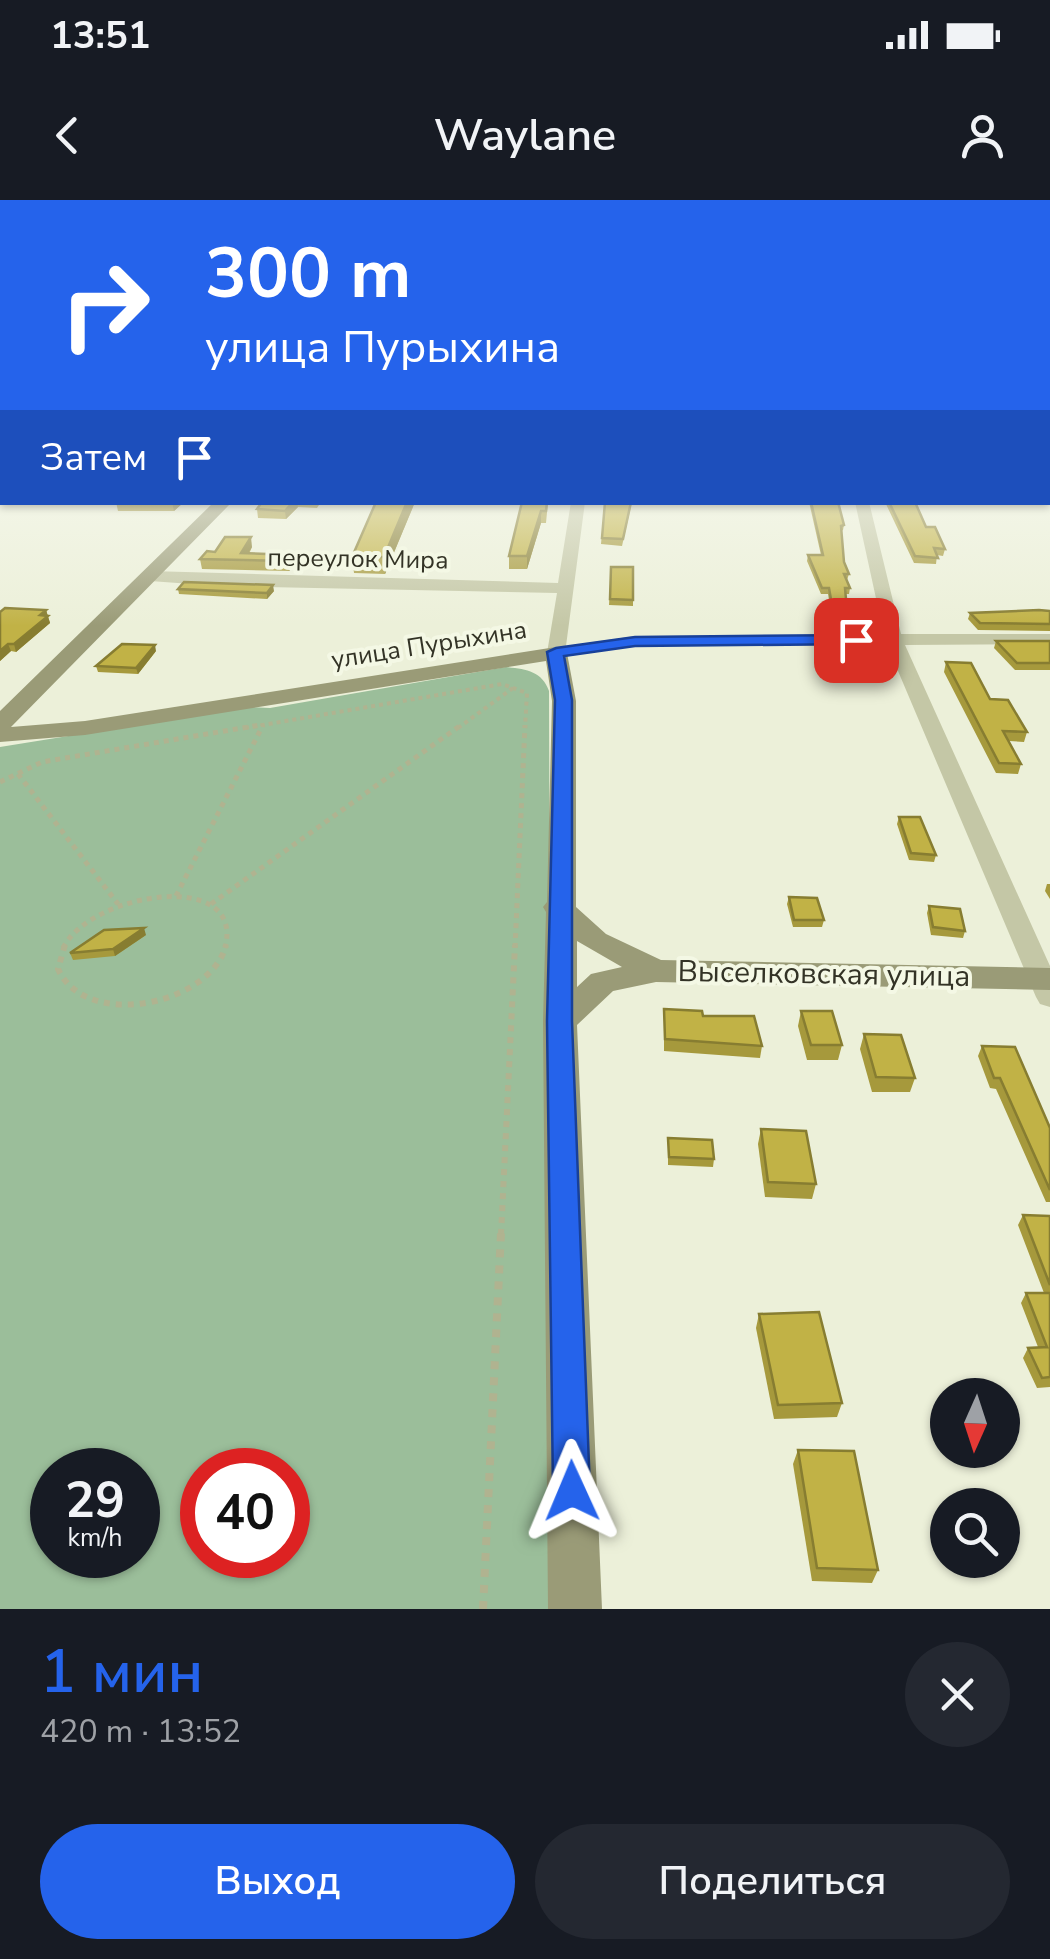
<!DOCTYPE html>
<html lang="ru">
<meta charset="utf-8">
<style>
:root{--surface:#171b24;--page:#242831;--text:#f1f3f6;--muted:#9ea1a6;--accent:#2563eb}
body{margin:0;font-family:"Nunito Sans",sans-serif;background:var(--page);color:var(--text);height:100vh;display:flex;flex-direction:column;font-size:38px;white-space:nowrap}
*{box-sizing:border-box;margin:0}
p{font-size:32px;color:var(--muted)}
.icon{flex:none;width:55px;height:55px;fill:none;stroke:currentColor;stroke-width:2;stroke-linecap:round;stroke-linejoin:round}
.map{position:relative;height:1409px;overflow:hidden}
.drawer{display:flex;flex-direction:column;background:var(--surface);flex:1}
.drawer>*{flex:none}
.banner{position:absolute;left:0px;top:0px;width:1050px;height:305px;box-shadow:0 2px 8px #0004;background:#2563eb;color:#fff;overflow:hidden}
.needle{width:65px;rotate:183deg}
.controls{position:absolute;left:930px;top:1178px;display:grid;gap:20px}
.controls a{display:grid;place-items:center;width:90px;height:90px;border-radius:50%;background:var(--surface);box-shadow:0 2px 8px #0004;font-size:50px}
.speed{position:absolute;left:30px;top:1248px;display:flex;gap:20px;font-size:50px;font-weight:700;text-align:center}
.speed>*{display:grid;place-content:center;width:130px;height:130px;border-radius:50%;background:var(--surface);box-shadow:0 2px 8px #0004;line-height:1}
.speed small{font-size:25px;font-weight:400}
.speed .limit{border:15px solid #d22;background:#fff;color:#111}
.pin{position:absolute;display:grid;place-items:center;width:85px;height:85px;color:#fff;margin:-42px;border-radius:20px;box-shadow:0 5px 15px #0006}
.me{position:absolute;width:110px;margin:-55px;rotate:359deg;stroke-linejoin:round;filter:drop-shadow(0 0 8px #0008)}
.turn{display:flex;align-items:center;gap:35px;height:210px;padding:0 40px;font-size:45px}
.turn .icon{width:130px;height:130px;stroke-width:2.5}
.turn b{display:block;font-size:70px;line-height:85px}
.then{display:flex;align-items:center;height:95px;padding:0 40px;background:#0003;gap:20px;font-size:38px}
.round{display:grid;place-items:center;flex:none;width:105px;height:105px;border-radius:52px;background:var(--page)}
.overview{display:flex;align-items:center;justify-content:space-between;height:170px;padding:0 40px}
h1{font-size:60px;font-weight:600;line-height:75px;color:var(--accent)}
.cta{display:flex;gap:20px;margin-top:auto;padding:20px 40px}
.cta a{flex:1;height:115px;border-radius:60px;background:var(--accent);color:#fff;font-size:40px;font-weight:600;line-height:115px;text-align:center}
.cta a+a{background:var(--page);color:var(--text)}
.status{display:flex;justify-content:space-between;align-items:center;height:70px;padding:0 50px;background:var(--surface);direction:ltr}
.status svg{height:28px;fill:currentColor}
header{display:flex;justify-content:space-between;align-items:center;height:130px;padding:0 40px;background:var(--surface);font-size:45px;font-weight:600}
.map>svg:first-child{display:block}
.green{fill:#9bbe9a;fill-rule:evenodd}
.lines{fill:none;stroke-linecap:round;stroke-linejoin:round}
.path-far3{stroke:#b0b390;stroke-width:4;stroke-dasharray:4 4;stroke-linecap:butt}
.path-far2{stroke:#b0b390;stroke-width:5;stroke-dasharray:5 5;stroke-linecap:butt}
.path-far1{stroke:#b0b390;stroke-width:6;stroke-dasharray:6 6;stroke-linecap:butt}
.path{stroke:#b0b390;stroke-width:8;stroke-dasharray:8 8;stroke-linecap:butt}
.street{fill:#c4c7a6;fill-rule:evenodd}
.secondary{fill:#9a9b77;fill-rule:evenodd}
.wall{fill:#a6993c}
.shaded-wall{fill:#877d31}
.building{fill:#c1b246;stroke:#877d31;stroke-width:2.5}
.route{fill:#2563eb;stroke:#184099;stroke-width:2.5}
.labels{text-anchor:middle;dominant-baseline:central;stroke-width:8;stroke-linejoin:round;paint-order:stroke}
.far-street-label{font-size:25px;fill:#333326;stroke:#f4f8e5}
.street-label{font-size:30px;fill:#333326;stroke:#f4f8e5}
</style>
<div class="status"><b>13:51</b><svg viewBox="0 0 49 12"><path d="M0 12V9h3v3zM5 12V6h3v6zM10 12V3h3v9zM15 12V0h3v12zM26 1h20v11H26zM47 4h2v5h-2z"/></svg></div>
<header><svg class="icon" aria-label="back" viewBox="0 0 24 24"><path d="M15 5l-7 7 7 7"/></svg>Waylane<svg class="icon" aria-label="person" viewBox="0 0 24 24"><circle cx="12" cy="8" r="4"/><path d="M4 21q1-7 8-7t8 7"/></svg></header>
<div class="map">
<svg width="1050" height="1409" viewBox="0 0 1050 1409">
<rect width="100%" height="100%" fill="#ecf0d9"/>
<path class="green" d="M 506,467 C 526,469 542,471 549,491 L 552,1409 L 0,1409 L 0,547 L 248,507 L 270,508 ZM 52,1270 L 138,1270 L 138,1355 L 52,1355 ZM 202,1270 L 288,1270 L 288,1355 L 202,1355 Z"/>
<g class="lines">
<g class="path-far3">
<polyline points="245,528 502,484 527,493 525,528"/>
<polyline points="458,528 513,488"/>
</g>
<g class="path-far2">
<polyline points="18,574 118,704"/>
<polyline points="0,582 42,562 260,525"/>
<polyline points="176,696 263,525"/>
<polyline points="211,704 461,525"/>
<path d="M 63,748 C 91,692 246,668 225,748"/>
<polyline points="515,748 525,525"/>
</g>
<g class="path-far1">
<path d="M 65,745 L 58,769 C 86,831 211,805 226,745"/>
<polyline points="501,1035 515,745"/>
</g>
<polyline class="path" points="483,1409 501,1033"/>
<g class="street">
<polygon points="2,243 2,252 0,253 0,244"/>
<rect x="1048" y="269" width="2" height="8"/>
<polygon points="571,302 585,302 566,446 635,436 884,435 855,302 869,302 901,434 1050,434 1050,444 905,445 1050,766 1050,807 1040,804 1036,797 887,445 635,446 556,458 547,453 557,393 219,386 150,381 142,376 150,371 558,383"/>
</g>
<path class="secondary" d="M 214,302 L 232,302 L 11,527 L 85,521 L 556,447 L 567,453 L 576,501 L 576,707 L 606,734 L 661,760 L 1050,768 L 1050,790 L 656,782 L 613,791 L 577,825 L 602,1409 L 548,1409 L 543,821 L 546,712 L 543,707 L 547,702 L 552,501 L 546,461 L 85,535 L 0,542 L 0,511 ZM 577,741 L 622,767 L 591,774 L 577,787 Z"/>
</g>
<g class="wall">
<polygon points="116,302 184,302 174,311 118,311"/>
<polygon points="262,302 321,302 317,308 298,307 286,319 258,318 257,309"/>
<polygon points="415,302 385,374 354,373 352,357"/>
<polygon points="522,302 548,302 546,323 541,323 527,369 509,369 509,356"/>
<polygon points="605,302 632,302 622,346 601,344"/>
<polygon points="809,302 838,302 844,325 843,330 841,331 844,362 849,374 847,380 850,388 849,394 846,394 846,416 832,418 828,394 821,394 807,361 808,355 821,355"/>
<polygon points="885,302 915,302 926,327 945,349 943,356 937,355 936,364 914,363"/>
<polygon points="252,347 249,354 292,355 294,365 289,371 202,369 200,359 215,352"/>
<polygon points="611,367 633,367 633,406 609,405"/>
<polygon points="178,389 274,391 267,399 179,394"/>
<polygon points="46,410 50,423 16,452 11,451 0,461 0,412"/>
<polygon points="1050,411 1050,431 978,430 968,419 970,413"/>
<polygon points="996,441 1050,441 1050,470 1015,470 994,448"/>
<polygon points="156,451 138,474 98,472 96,466"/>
<polygon points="946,462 1027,532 1024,542 1009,541 1021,564 1018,574 996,573 944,472"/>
<polygon points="899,617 936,655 934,662 909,660 897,624"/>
<polygon points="1047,684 1050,684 1050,699 1045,691"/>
<polygon points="789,697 824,720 822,727 793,727 787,704"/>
<polygon points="929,706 965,731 963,738 931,735 927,713"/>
<polygon points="146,735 115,756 73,760 70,753"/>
<polygon points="664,809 703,816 762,846 760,858 664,851"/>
<polygon points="801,811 842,845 838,860 807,860 798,826"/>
<polygon points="864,834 915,878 910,892 872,892 860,849"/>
<polygon points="982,846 1050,928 1050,1002 1046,1002 996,889 990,888 978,856"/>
<polygon points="761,929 816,984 812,999 765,997 758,944"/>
<polygon points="668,938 714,959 713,967 668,965"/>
<polygon points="1023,1015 1050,1016 1050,1187 1037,1188 1023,1158 1028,1148 1038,1147 1021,1103 1026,1093 1044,1093 1018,1025"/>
<polygon points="759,1114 842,1203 837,1217 774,1219 756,1128"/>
<polygon points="798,1250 878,1370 872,1383 812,1381 793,1264"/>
</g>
<g class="shaded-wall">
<polygon points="172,302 184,302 174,311"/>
<polygon points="293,302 297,302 298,307 286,319 285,311"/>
<polygon points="407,302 415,302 385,374 384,357"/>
<polygon points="541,311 541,323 527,369 527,356"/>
<polygon points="251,337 252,347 244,360 241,353"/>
<polygon points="292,355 294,365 289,371 287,361"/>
<polygon points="273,385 274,391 267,399 267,393"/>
<polygon points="46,410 50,423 16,452 14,444"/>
<polygon points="847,410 846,416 832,418 833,411"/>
<polygon points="8,444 11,451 0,461 0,451"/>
<polygon points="155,445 156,451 138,474 136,468"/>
<polygon points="144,728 146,735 115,756 113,749"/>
</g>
<g class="building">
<polygon points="2,249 2,278 0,280 0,250"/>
<polygon points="262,302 293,302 285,311 257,309"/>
<polygon points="376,302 407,302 384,357 352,357"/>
<polygon points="522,302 547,302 546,311 541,311 527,356 509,356"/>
<polygon points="605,302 631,302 623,339 602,338"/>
<polygon points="811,302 838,302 844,325 841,326 844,362 849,374 844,374 850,388 845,388 847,410 833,411 829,388 822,388 808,355 823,355"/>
<polygon points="889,302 915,302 926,327 935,327 945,349 934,348 938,358 915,356"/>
<polygon points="225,337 251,337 241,353 292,355 287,361 200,359 207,351 215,352"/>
<polygon points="611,367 633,367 633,400 610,399"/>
<polygon points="184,382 273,385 267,393 178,389"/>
<polygon points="5,408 46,410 40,415 48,416 14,444 8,444 0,451 0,412"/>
<polygon points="1039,410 1050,411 1050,424 980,423 970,413"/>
<polygon points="996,441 1050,441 1050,463 1017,463"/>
<polygon points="122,444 155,445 136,468 96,466"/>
<polygon points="946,462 971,463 990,499 1008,500 1027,532 1003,531 1021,564 999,563"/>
<polygon points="899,617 920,617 936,655 911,653"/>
<polygon points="789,697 817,698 824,720 794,720"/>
<polygon points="929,706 960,709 965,731 933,727"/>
<polygon points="144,728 113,749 70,753 104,730"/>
<polygon points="664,809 702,811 703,816 754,816 762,846 665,839"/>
<polygon points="801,811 832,811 842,845 811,845"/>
<polygon points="864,834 901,835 915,878 876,877"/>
<polygon points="982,846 1015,847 1050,928 1050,990 1000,878 994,878"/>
<polygon points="761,929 806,931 816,984 768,982"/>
<polygon points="668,938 712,940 714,959 669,957"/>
<polygon points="1023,1015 1050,1016 1050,1085"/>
<polygon points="1026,1093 1050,1093 1050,1177 1042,1178 1028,1148 1047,1147"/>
<polygon points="819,1112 842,1203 778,1205 759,1114"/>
<polygon points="798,1250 854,1251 878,1370 817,1368"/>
</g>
<linearGradient id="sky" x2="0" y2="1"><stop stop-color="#7ba3d0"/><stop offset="0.54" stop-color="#f6f8ee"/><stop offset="1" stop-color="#f6f8ee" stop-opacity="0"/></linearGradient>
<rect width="1050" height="426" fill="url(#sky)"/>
<polygon class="route" points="856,435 865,440 862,444 635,446 564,456 572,500 572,821 590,1291 585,1305 572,1310 558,1305 553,1291 547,821 555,500 547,452 556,448 635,437"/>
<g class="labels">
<g class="far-street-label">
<text transform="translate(358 359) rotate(1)">переулок Мира</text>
<text transform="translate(429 445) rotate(-9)">улица Пурыхина</text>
</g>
<g class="street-label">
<text transform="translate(824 774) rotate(1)">Выселковская улица</text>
</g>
</g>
</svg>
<div class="controls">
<a><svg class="needle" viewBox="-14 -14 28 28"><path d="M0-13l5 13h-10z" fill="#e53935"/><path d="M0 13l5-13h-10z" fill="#9ea1a6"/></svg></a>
<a><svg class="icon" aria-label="search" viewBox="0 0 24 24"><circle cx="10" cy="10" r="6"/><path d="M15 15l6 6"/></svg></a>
</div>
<div class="speed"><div>29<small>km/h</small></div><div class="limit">40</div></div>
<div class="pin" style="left:856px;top:440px;background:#d93025"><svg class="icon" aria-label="arrive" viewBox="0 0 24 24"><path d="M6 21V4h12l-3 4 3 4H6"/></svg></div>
<svg class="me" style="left:572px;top:1291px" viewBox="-20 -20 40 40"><path d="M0-17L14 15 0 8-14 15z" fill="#2563eb" stroke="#fff" stroke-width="4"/></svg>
<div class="banner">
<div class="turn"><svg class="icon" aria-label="right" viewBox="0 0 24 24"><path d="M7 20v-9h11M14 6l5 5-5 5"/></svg><div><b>300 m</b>улица Пурыхина</div></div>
<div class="then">Затем<svg class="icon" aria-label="arrive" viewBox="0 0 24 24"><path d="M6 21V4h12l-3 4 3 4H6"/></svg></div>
</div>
</div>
<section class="drawer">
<div class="overview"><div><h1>1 мин</h1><p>420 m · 13:52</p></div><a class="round"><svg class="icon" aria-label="close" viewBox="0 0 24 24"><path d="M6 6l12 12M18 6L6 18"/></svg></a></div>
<div class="cta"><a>Выход</a><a>Поделиться</a></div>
</section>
